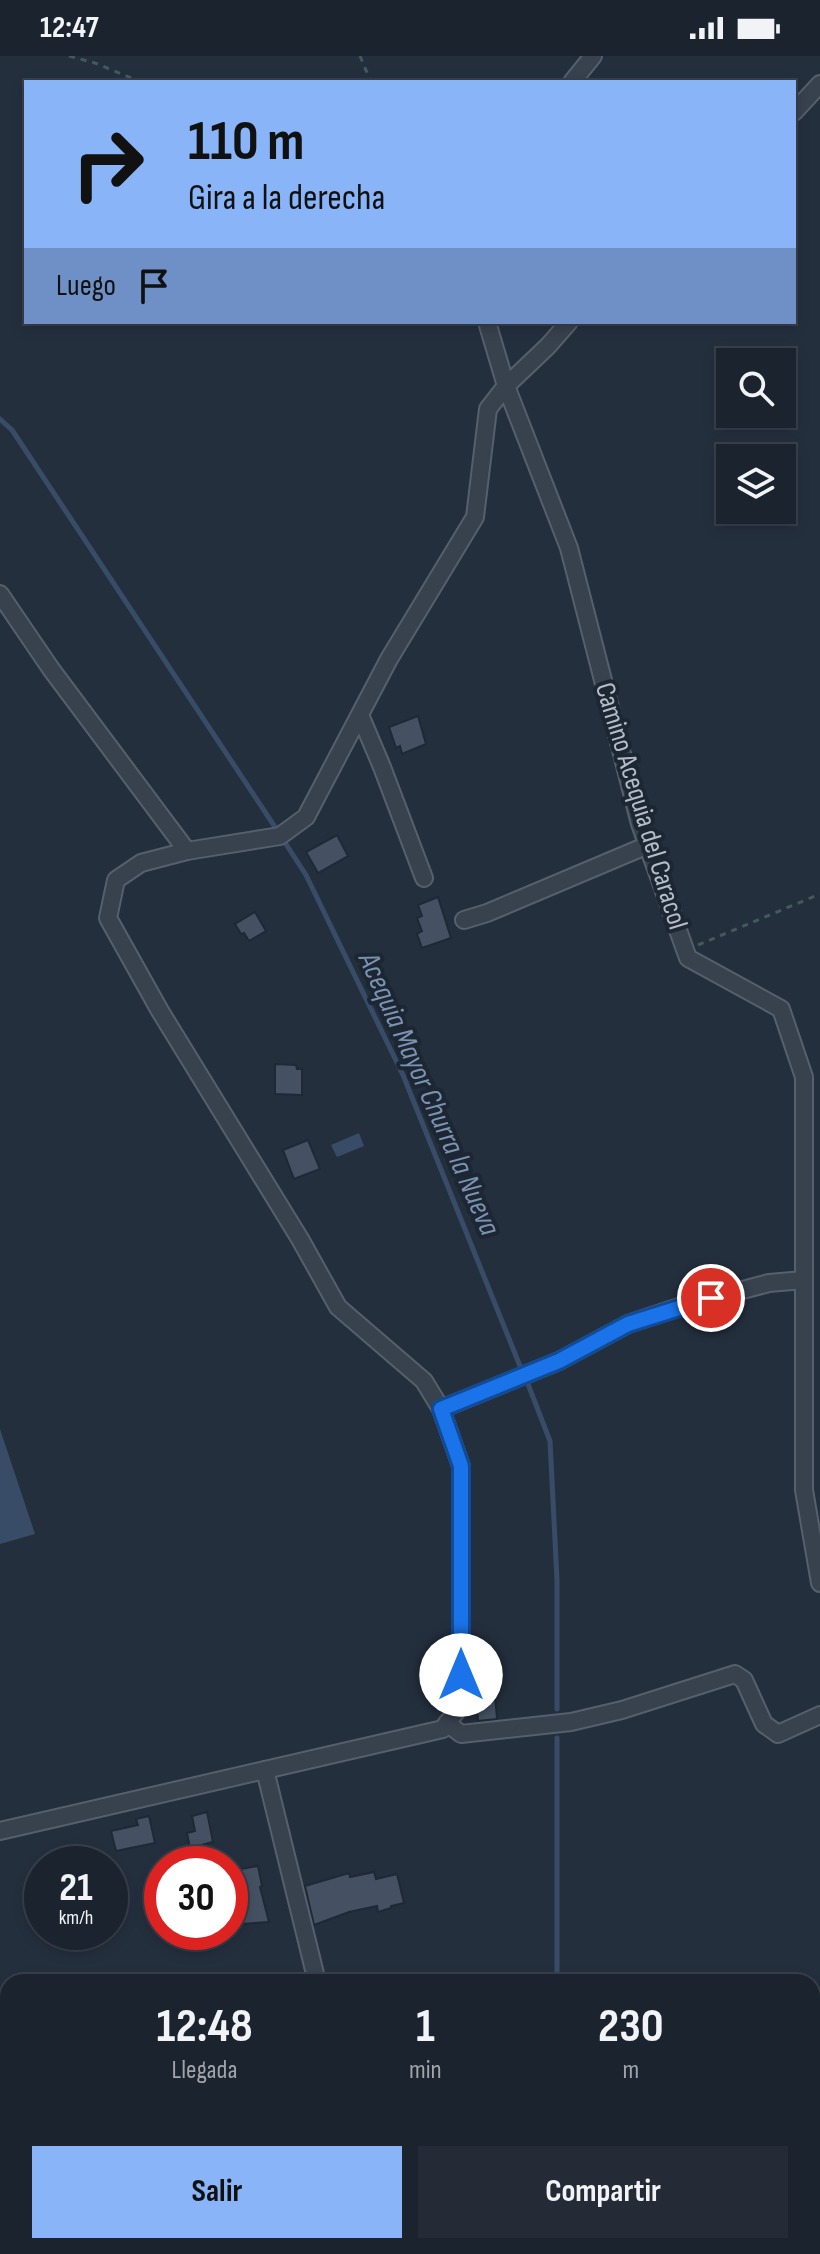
<!DOCTYPE html>
<html lang="es">
<style>
:root{--surface:#1b232e;--page:#242b36;--text:#f1f3f6;--muted:#a0a4aa;--line:#39404a;--accent:#8ab4f8}
body{margin:0;font-family:"Sofia Sans Condensed",sans-serif;background:var(--page);color:var(--text);height:100vh;display:flex;flex-direction:column;font-size:30px;white-space:nowrap}
*{box-sizing:border-box;margin:0}
p{font-size:26px;color:var(--muted)}
.icon{flex:none;width:44px;height:44px;fill:none;stroke:currentColor;stroke-width:2;stroke-linecap:round;stroke-linejoin:round}
.map{position:relative;flex:1;overflow:hidden}
.sheet{position:absolute;left:0px;top:1918px;width:820px;height:280px;display:flex;flex-direction:column;background:var(--surface);border-radius:24px 24px 0 0;box-shadow:0 4px 12px #0003,0 0 0 2px var(--line)}
.sheet>*{flex:none}
.guide{position:absolute;left:24px;top:24px;width:772px;height:244px;border-radius:0px;box-shadow:0 4px 12px #0003,0 0 0 2px var(--line);background:#8ab4f8;color:#111;overflow:hidden}
.buttons{position:absolute;left:716px;top:292px;display:grid;gap:16px}
.buttons a{display:grid;place-items:center;width:80px;height:80px;border-radius:0px;background:var(--surface);box-shadow:0 4px 12px #0003,0 0 0 2px var(--line);font-size:40px}
.speed{position:absolute;left:24px;top:1790px;display:flex;gap:16px;font-size:40px;font-weight:700;text-align:center}
.speed>*{display:grid;place-content:center;width:104px;height:104px;border-radius:50%;background:var(--surface);box-shadow:0 4px 12px #0003,0 0 0 2px var(--line);line-height:1}
.speed small{font-size:20px;font-weight:400}
.speed .limit{border:12px solid #d22;background:#fff;color:#111}
.pin{position:absolute;display:grid;place-items:center;width:68px;height:68px;color:#fff;margin:-34px;border:4px solid #fff;border-radius:50%;box-shadow:0 2px 8px #0007}
.me{position:absolute;width:88px;margin:-44px;rotate:0deg;stroke-linejoin:round;filter:drop-shadow(0 0 6px #0008)}
.turn{display:flex;align-items:center;gap:28px;height:168px;padding:0 32px;font-size:36px}
.turn .icon{width:104px;height:104px;stroke-width:2.5}
.turn b{display:block;font-size:56px;line-height:68px}
.then{display:flex;align-items:center;height:76px;padding:0 32px;background:#0003;gap:16px;font-size:30px}
.eta{display:flex;justify-content:space-evenly;align-items:center;height:136px;text-align:center}
.eta b{font-size:48px;font-weight:700;line-height:56px}
.primary-button{display:flex;gap:16px;margin-top:auto;padding:16px 32px}
.primary-button a{flex:1;height:92px;border-radius:0px;background:var(--accent);color:#111;font-size:32px;font-weight:700;line-height:92px;text-align:center}
.primary-button a+a{background:var(--page);color:var(--text)}
.status{display:flex;justify-content:space-between;align-items:center;height:56px;padding:0 40px;background:var(--surface);direction:ltr}
.status svg{height:22px;fill:currentColor}
.map>svg:first-child{display:block}
.water{fill:#394c67}
.lines{fill:none;stroke-linecap:round;stroke-linejoin:round}
.stream{stroke:#394c67;stroke-width:5}
.building{fill:#455162;stroke:#1f2835;stroke-width:2}
.minor-casing{stroke:#565f6c;stroke-width:20}
.path{stroke:#44595c;stroke-width:3;stroke-dasharray:6 6;stroke-linecap:butt}
.minor{stroke:#38414e;stroke-width:16}
.route-casing{stroke:#114b97;stroke-width:20}
.route{stroke:#1a73e8;stroke-width:14}
.labels{text-anchor:middle;dominant-baseline:central;stroke-width:8;stroke-linejoin:round;paint-order:stroke}
.street-label{font-size:28px;fill:#b4bcc9;stroke:#1d2633}
.water-label{font-size:30px;font-style:italic;fill:#7c92b1;stroke:#1d2633}
</style>
<div class="status"><b>12:47</b><svg viewBox="0 0 49 12"><path d="M0 12V9h3v3zM5 12V6h3v6zM10 12V3h3v9zM15 12V0h3v12zM26 1h20v11H26zM47 4h2v5h-2z"/></svg></div>
<div class="map">
<svg width="820" height="2198" viewBox="0 0 820 2198">
<rect width="100%" height="100%" fill="#242f3e"/>
<g class="water">
<polygon points="359,1077 364,1090 337,1101 331,1089"/>
<polygon points="0,1373 35,1478 0,1488"/>
</g>
<g class="lines">
<g class="stream">
<polyline points="0,363 12,374 277,774"/>
<polyline points="284,785 306,819 403,1019 522,1315"/>
<polyline points="526,1323 550,1385 557,1524 557,1653"/>
<polyline points="557,1926 557,1682"/>
<polyline points="600,2190 602,2198"/>
</g>
</g>
<g class="building">
<polygon points="418,660 426,688 402,698 400,690 396,692 389,671"/>
<polygon points="337,779 348,800 318,817 306,796"/>
<polygon points="438,841 451,882 422,892 417,878 422,875 417,862 422,860 418,849"/>
<polygon points="255,856 266,875 249,885 244,877 241,878 235,868"/>
<polygon points="275,1008 296,1009 297,1013 302,1013 302,1039 275,1038"/>
<polygon points="308,1084 320,1113 294,1123 283,1094"/>
<polygon points="488,1625 488,1628 494,1628 497,1663 478,1665 475,1627"/>
<polygon points="207,1756 213,1786 190,1792 187,1777 195,1775 192,1760"/>
<polygon points="149,1760 155,1787 116,1795 111,1775 138,1769 136,1763"/>
<polygon points="258,1810 262,1830 260,1831 269,1866 242,1868 234,1836 232,1836 230,1815"/>
<polygon points="374,1816 376,1823 397,1818 404,1847 391,1850 391,1852 378,1856 377,1850 349,1856 314,1869 305,1830 349,1817 350,1821"/>
</g>
<g class="lines">
<defs>
<g id="minor">
<polyline points="572,26 593,0"/>
<polyline points="794,56 820,28"/>
<polyline points="487,266 506,330 569,492 640,768 688,902 781,953 804,1021 804,1434 820,1527"/>
<polyline points="0,538 51,613 187,795"/>
<polyline points="360,659 382,711 424,822"/>
<polyline points="464,864 487,857 648,789"/>
<polyline points="441,1353 559,1305 628,1268 682,1250 769,1227 804,1224"/>
<polyline points="447,1667 461,1678 571,1666 622,1654 735,1618 744,1624 764,1668 778,1678 820,1659"/>
<polyline points="265,1714 317,1926"/>
<polyline points="0,1775 443,1673 461,1649 461,1410 441,1353 424,1325 338,1251 300,1183 160,955 108,862 116,824 141,807 187,795 280,780 306,761 389,603 475,461 488,353 506,330 548,290 569,266"/>
<polyline points="0,2007 8,2005"/>
<polyline points="382,2190 384,2198"/>
</g>
</defs>
<use href="#minor" class="minor-casing"/>
<g class="path">
<polyline points="69,0 95,7 141,26"/>
<polyline points="360,0 371,26"/>
<polyline points="698,889 820,838"/>
</g>
<use href="#minor" class="minor"/>
</g>
<g class="lines">
<defs>
<polyline id="route" points="461,1619 461,1410 441,1353 559,1305 628,1268 711,1242"/>
</defs>
<use href="#route" class="route-casing"/>
<use href="#route" class="route"/>
</g>
<g class="labels">
<g class="street-label">
<text transform="translate(641 750) rotate(73)">Camino Acequia del Caracol</text>
</g>
<g class="water-label">
<text transform="translate(429 1038) rotate(66)">Acequia Mayor Churra la Nueva</text>
</g>
</g>
</svg>
<div class="buttons">
<a><svg class="icon" aria-label="search" viewBox="0 0 24 24"><circle cx="10" cy="10" r="6"/><path d="M15 15l6 6"/></svg></a>
<a><svg class="icon" aria-label="layers" viewBox="0 0 24 24"><path d="M12 4l9 5-9 5-9-5zM3 14l9 5 9-5"/></svg></a>
</div>
<div class="speed"><div>21<small>km/h</small></div><div class="limit">30</div></div>
<div class="pin" style="left:711px;top:1242px;background:#d93025"><svg class="icon" aria-label="arrive" viewBox="0 0 24 24"><path d="M6 21V4h12l-3 4 3 4H6"/></svg></div>
<svg class="me" style="left:461px;top:1619px" viewBox="-20 -20 40 40"><circle r="19" fill="#fff"/><path d="M0-13L10 11 0 6-10 11z" fill="#1a73e8"/></svg>
<div class="guide">
<div class="turn"><svg class="icon" aria-label="right" viewBox="0 0 24 24"><path d="M7 20v-9h11M14 6l5 5-5 5"/></svg><div><b>110 m</b>Gira a la derecha</div></div>
<div class="then">Luego<svg class="icon" aria-label="arrive" viewBox="0 0 24 24"><path d="M6 21V4h12l-3 4 3 4H6"/></svg></div>
</div>
<section class="sheet">
<div class="eta">
<div><b>12:48</b><p>Llegada</p></div>
<div><b>1</b><p>min</p></div>
<div><b>230</b><p>m</p></div>
</div>
<div class="primary-button"><a>Salir</a><a>Compartir</a></div>
</section>
</div>
